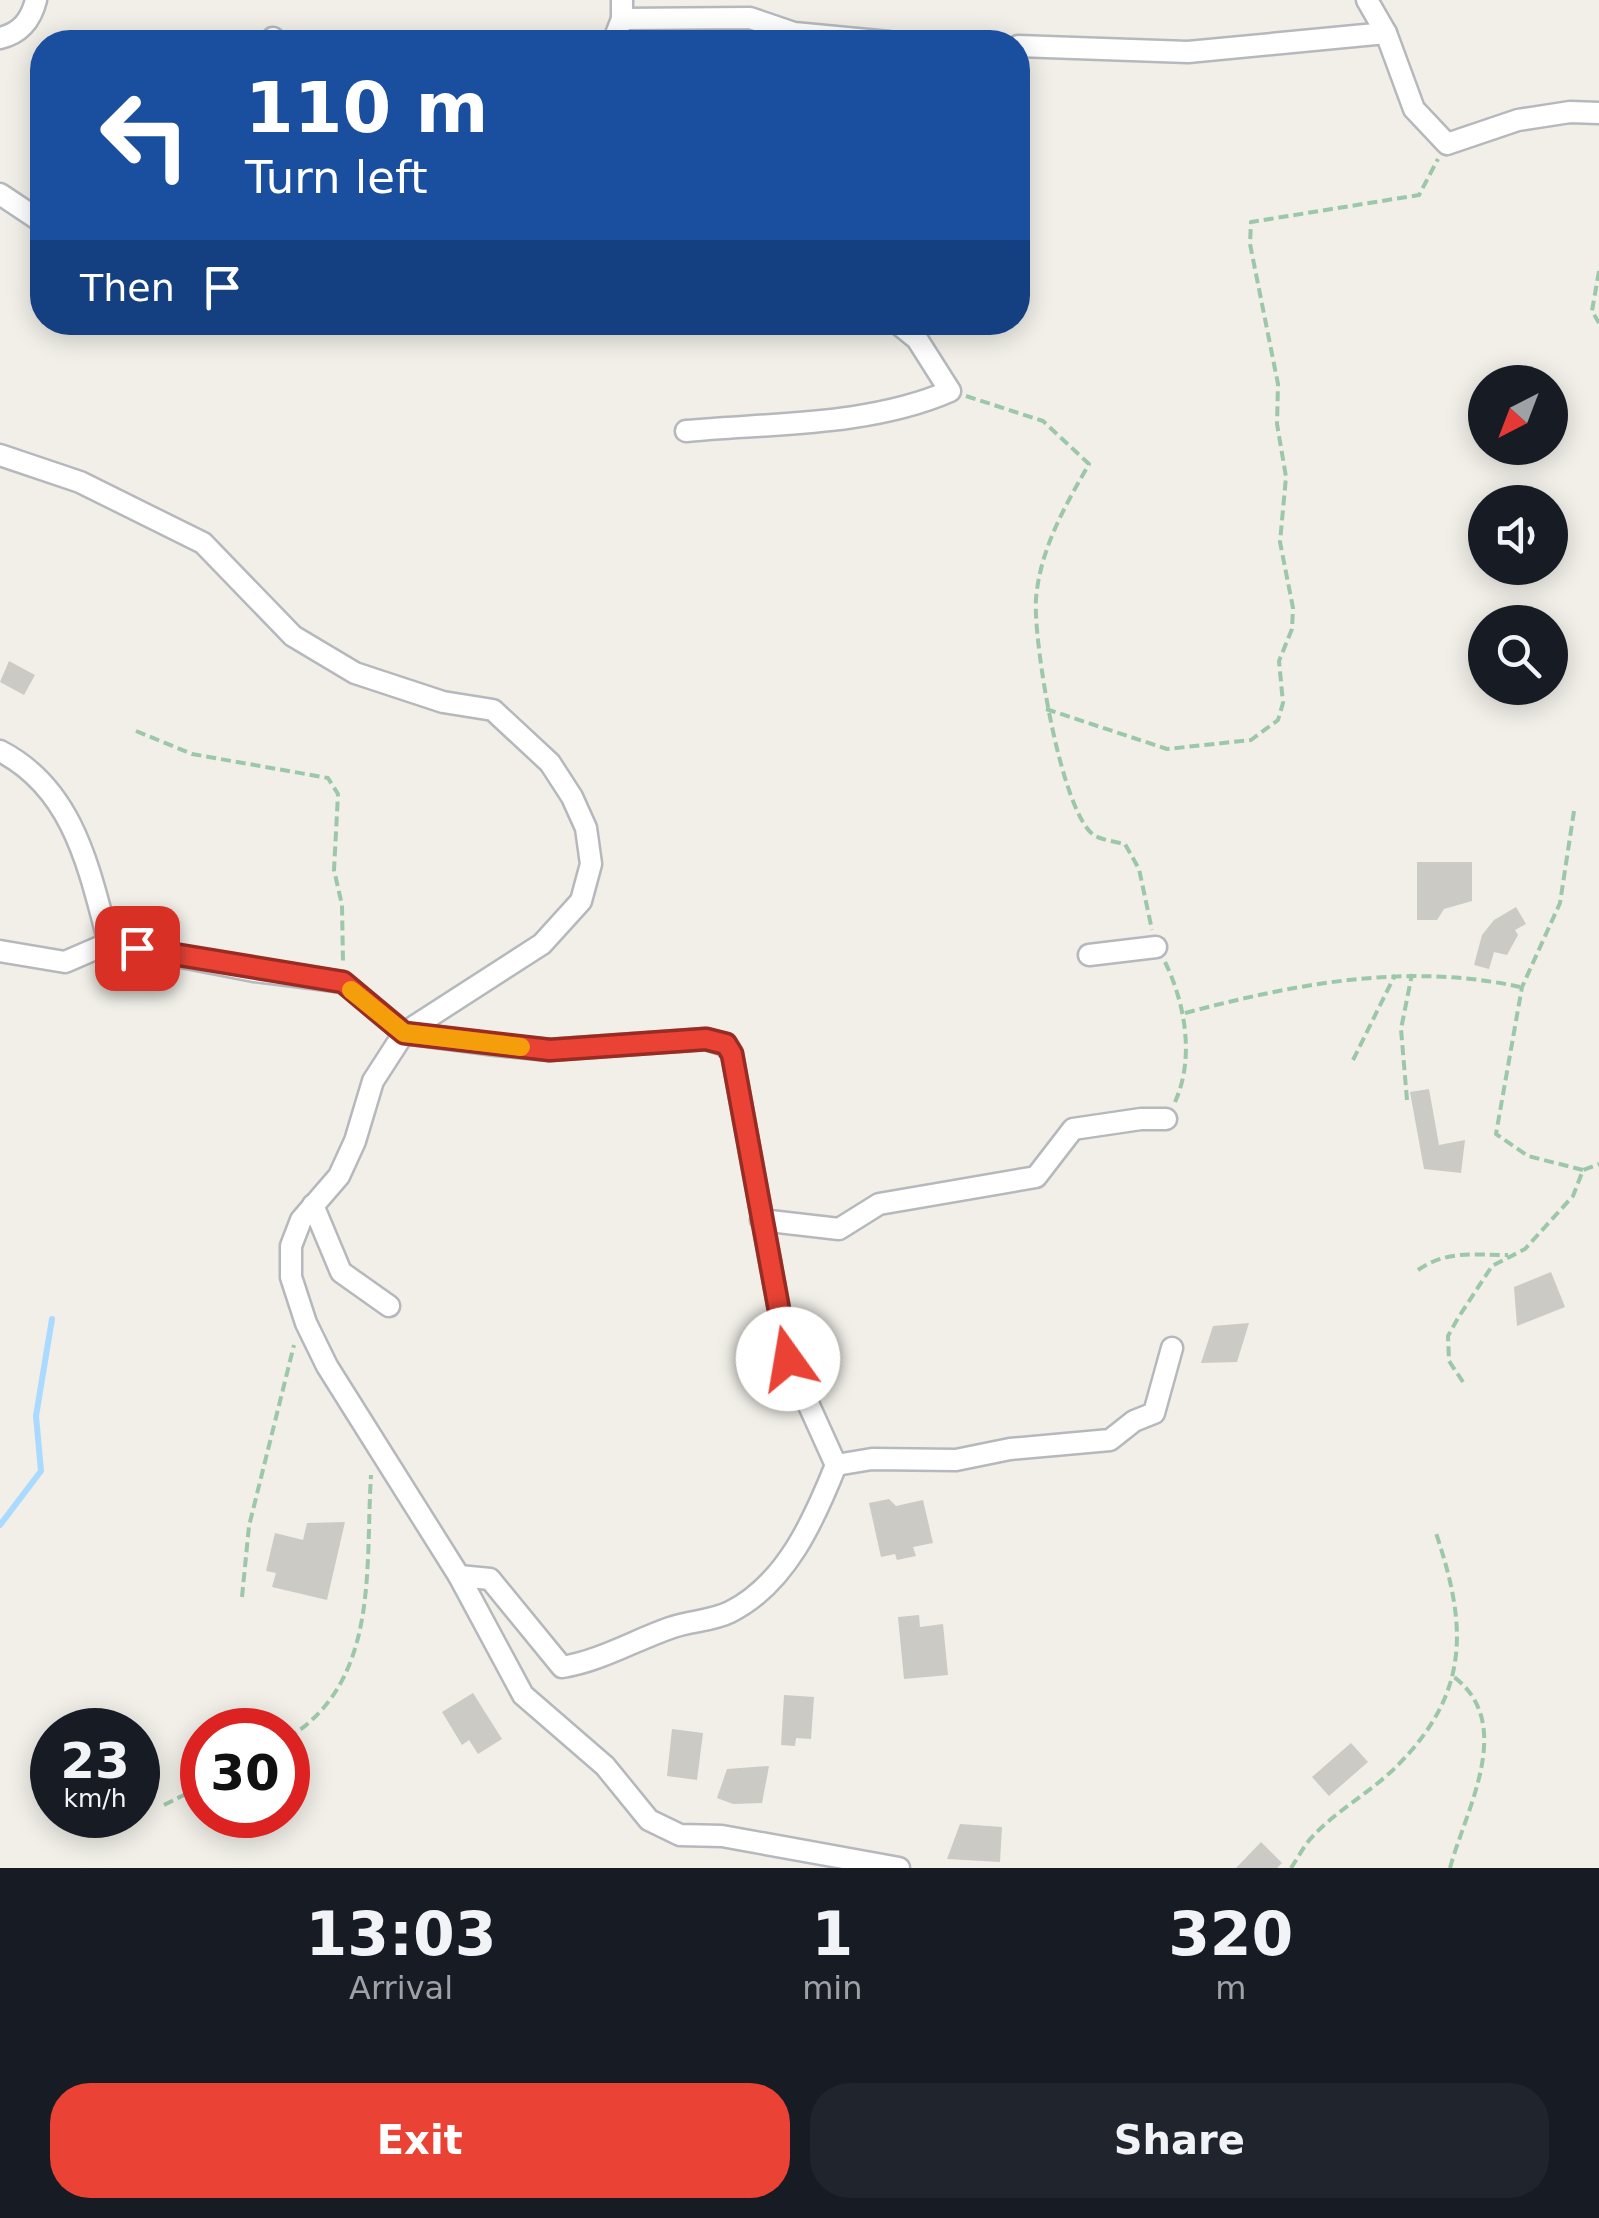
<!DOCTYPE html>
<style>
:root{--surface:#171b24;--page:#20242c;--text:#f1f3f6;--muted:#9ea1a6;--accent:#ea4335}
body{margin:0;font-family:"DejaVu Sans",sans-serif;background:var(--page);color:var(--text);height:100vh;display:flex;flex-direction:column;font-size:38px;white-space:nowrap}
*{box-sizing:border-box;margin:0}
p{font-size:32px;color:var(--muted)}
.icon{flex:none;width:55px;height:55px;fill:none;stroke:currentColor;stroke-width:2;stroke-linecap:round;stroke-linejoin:round}
.map{position:relative;height:1868px;overflow:hidden}
.panel{display:flex;flex-direction:column;background:var(--surface);flex:1}
.panel>*{flex:none}
.top-card{position:absolute;left:30px;top:30px;width:1000px;height:305px;border-radius:40px;box-shadow:0 5px 25px #0003;background:#1a4fa0;color:#fff;overflow:hidden}
.needle{width:65px;rotate:222deg}
.tools{position:absolute;left:1468px;top:365px;display:grid;gap:20px}
.tools a{display:grid;place-items:center;width:100px;height:100px;border-radius:50%;background:var(--surface);box-shadow:0 5px 25px #0003;font-size:50px}
.speed{position:absolute;left:30px;top:1708px;display:flex;gap:20px;font-size:50px;font-weight:700;text-align:center}
.speed>*{display:grid;place-content:center;width:130px;height:130px;border-radius:50%;background:var(--surface);box-shadow:0 5px 25px #0003;line-height:1}
.speed small{font-size:25px;font-weight:400}
.speed .limit{border:15px solid #d22;background:#fff;color:#111}
.pin{position:absolute;display:grid;place-items:center;width:85px;height:85px;color:#fff;margin:-42px;border-radius:20px;box-shadow:0 5px 15px #0006}
.me{position:absolute;width:110px;margin:-55px;rotate:347deg;stroke-linejoin:round;filter:drop-shadow(0 0 8px #0008)}
.turn{display:flex;align-items:center;gap:35px;height:210px;padding:0 50px;font-size:45px}
.turn .icon{width:130px;height:130px;stroke-width:2.5}
.turn b{display:block;font-size:70px;line-height:85px}
.then{display:flex;align-items:center;height:95px;padding:0 50px;background:#0003;gap:20px;font-size:38px}
.eta{display:flex;justify-content:space-evenly;align-items:center;height:170px;text-align:center}
.eta b{font-size:60px;font-weight:700;line-height:70px}
.button{display:flex;gap:20px;margin-top:auto;padding:20px 50px}
.button a{flex:1;height:115px;border-radius:40px;background:var(--accent);color:#fff;font-size:40px;font-weight:700;line-height:115px;text-align:center}
.button a+a{background:var(--page);color:var(--text)}
.map>svg:first-child{display:block}
.lines{fill:none;stroke-linecap:round;stroke-linejoin:round}
.stream{stroke:#aadaff;stroke-width:6}
.building{fill:#cccac5}
.minor-casing{stroke:#b5b8bc;stroke-width:25}
.path{stroke:#9cc7a9;stroke-width:4;stroke-dasharray:10 5;stroke-linecap:butt}
.minor{stroke:#fff;stroke-width:20}
.route-casing{stroke:#982c22;stroke-width:25}
.route{stroke:#ea4335;stroke-width:18}
.slow{stroke:#f59e0b;stroke-width:18}
</style>
<div class="map">
<svg width="1599" height="1868" viewBox="0 0 1599 1868">
<rect width="100%" height="100%" fill="#f1efe8"/>
<g class="lines">
<polyline class="stream" points="0,1525 41,1471 36,1416 52,1319"/>
</g>
<g class="building">
<polygon points="9,661 35,675 24,695 0,682"/>
<polygon points="1417,862 1472,862 1472,901 1444,909 1437,920 1417,920"/>
<polygon points="1516,907 1526,924 1515,930 1518,935 1507,955 1494,952 1489,969 1474,965 1482,935 1494,920"/>
<polygon points="1429,1089 1439,1145 1465,1140 1461,1173 1424,1169 1410,1092"/>
<polygon points="1551,1272 1565,1307 1517,1326 1514,1287"/>
<polygon points="1249,1323 1237,1362 1201,1363 1213,1326"/>
<polygon points="889,1499 896,1506 923,1500 933,1543 913,1547 916,1556 897,1560 895,1554 881,1557 869,1503"/>
<polygon points="345,1522 327,1600 272,1587 276,1573 266,1571 275,1533 303,1540 307,1523"/>
<polygon points="919,1615 920,1627 943,1624 948,1675 904,1679 898,1617"/>
<polygon points="473,1693 502,1739 478,1754 469,1740 462,1745 442,1712"/>
<polygon points="784,1695 814,1697 811,1739 796,1738 795,1746 781,1745"/>
<polygon points="672,1729 703,1733 697,1780 667,1776"/>
<polygon points="1351,1743 1368,1762 1329,1796 1312,1777"/>
<polygon points="769,1766 762,1803 733,1804 717,1798 727,1769"/>
<polygon points="960,1824 1002,1827 1000,1862 947,1859"/>
<polygon points="1261,1842 1282,1863 1277,1868 1236,1868"/>
</g>
<g class="lines">
<defs>
<g id="minor">
<polyline points="1367,0 1386,33 1414,109 1447,144 1518,120 1570,112 1599,113"/>
<polyline points="622,19 750,18 794,33 889,42"/>
<path d="M 0,38 C 21,33 31,20 36,0"/>
<polyline points="273,38 274,42"/>
<polyline points="613,42 622,19 622,0"/>
<polyline points="1018,46 1188,52 1386,33"/>
<polyline points="0,194 42,222"/>
<path d="M 686,431 C 772,423 870,426 950,391 L 917,339 L 896,322"/>
<polyline points="0,455 80,482 203,543 293,636 355,673 443,702 493,710 550,763 572,797 586,828 591,864 581,901 542,944 404,1033 373,1081 355,1141 339,1176 301,1220 291,1246 291,1277 306,1323 327,1366 459,1576 523,1695 605,1766 649,1820 680,1835 722,1836 899,1868"/>
<path d="M 0,751 C 74,789 89,869 109,943"/>
<path d="M 0,951 L 65,962 L 109,943 L 254,971 L 343,982 L 404,1033 L 496,1045 L 549,1050 L 706,1039 L 725,1045 L 732,1054 L 788,1359 L 836,1465 C 814,1520 786,1584 730,1612 C 712,1621 689,1621 670,1628 C 633,1641 600,1661 562,1667 L 490,1579 L 459,1576"/>
<polyline points="1089,955 1156,947"/>
<polyline points="313,1205 341,1272 389,1306"/>
<polyline points="761,1220 839,1229 879,1204 1036,1177 1073,1129 1141,1119 1166,1119"/>
<polyline points="836,1465 872,1459 956,1460 1010,1449 1110,1440 1134,1421 1154,1413 1172,1348"/>
</g>
</defs>
<use href="#minor" class="minor-casing"/>
<g class="path">
<polyline points="1599,271 1592,311 1599,323"/>
<path d="M 966,396 L 1043,421 L 1089,464 C 1065,506 1040,549 1036,599 C 1033,640 1061,815 1095,836 C 1103,840 1116,842 1125,844 L 1139,869 L 1152,930"/>
<polyline points="1046,709 1167,749 1251,740 1278,720 1283,703 1279,661 1292,629 1293,608 1280,542 1286,477 1277,424 1278,384 1250,244 1251,222 1419,195 1438,159"/>
<polyline points="136,731 192,754 328,778 338,794 334,870 342,905 343,963"/>
<polyline points="1574,811 1560,903 1522,987 1496,1134 1528,1156 1583,1170"/>
<path d="M 1165,962 C 1185,1003 1195,1058 1175,1102"/>
<path d="M 1185,1013 C 1295,984 1407,962 1520,987"/>
<polyline points="1353,1060 1395,975"/>
<polyline points="1407,1100 1401,1029 1412,974"/>
<path d="M 1418,1270 C 1447,1250 1474,1255 1508,1255"/>
<polyline points="1463,1382 1449,1361 1448,1336 1458,1318 1492,1266 1525,1249 1573,1196 1583,1170 1599,1164"/>
<polyline points="242,1597 249,1526 294,1345"/>
<path d="M 288,1738 C 380,1681 365,1569 371,1475"/>
<polyline points="164,1805 202,1786"/>
<path d="M 1291,1868 C 1298,1858 1304,1845 1313,1836 C 1337,1810 1371,1792 1396,1767 C 1471,1692 1467,1626 1436,1533"/>
<path d="M 1450,1868 C 1466,1809 1516,1724 1454,1677"/>
</g>
<use href="#minor" class="minor"/>
</g>
<g class="lines">
<defs>
<polyline id="route" points="137,948 343,982 404,1033 550,1050 706,1039 726,1044 732,1054 788,1359"/>
</defs>
<use href="#route" class="route-casing"/>
<use href="#route" class="route"/>
<polyline class="slow" points="351,990 404,1033 521,1047"/>
</g>
</svg>
<div class="tools">
<a><svg class="needle" viewBox="-14 -14 28 28"><path d="M0-13l5 13h-10z" fill="#e53935"/><path d="M0 13l5-13h-10z" fill="#9ea1a6"/></svg></a>
<a><svg class="icon" aria-label="sound" viewBox="0 0 24 24"><path d="M4 9h4l5-4v14l-5-4H4zM17 9q2 3 0 6"/></svg></a>
<a><svg class="icon" aria-label="search" viewBox="0 0 24 24"><circle cx="10" cy="10" r="6"/><path d="M15 15l6 6"/></svg></a>
</div>
<div class="speed"><div>23<small>km/h</small></div><div class="limit">30</div></div>
<div class="pin" style="left:137px;top:948px;background:#d93025"><svg class="icon" aria-label="arrive" viewBox="0 0 24 24"><path d="M6 21V4h12l-3 4 3 4H6"/></svg></div>
<svg class="me" style="left:788px;top:1359px" viewBox="-20 -20 40 40"><circle r="19" fill="#fff"/><path d="M0-13L10 11 0 6-10 11z" fill="#ea4335"/></svg>
<div class="top-card">
<div class="turn"><svg class="icon" aria-label="left" viewBox="0 0 24 24"><path d="M17 20v-9H6M10 6l-5 5 5 5"/></svg><div><b>110 m</b>Turn left</div></div>
<div class="then">Then<svg class="icon" aria-label="arrive" viewBox="0 0 24 24"><path d="M6 21V4h12l-3 4 3 4H6"/></svg></div>
</div>
</div>
<section class="panel">
<div class="eta">
<div><b>13:03</b><p>Arrival</p></div>
<div><b>1</b><p>min</p></div>
<div><b>320</b><p>m</p></div>
</div>
<div class="button"><a>Exit</a><a>Share</a></div>
</section>
